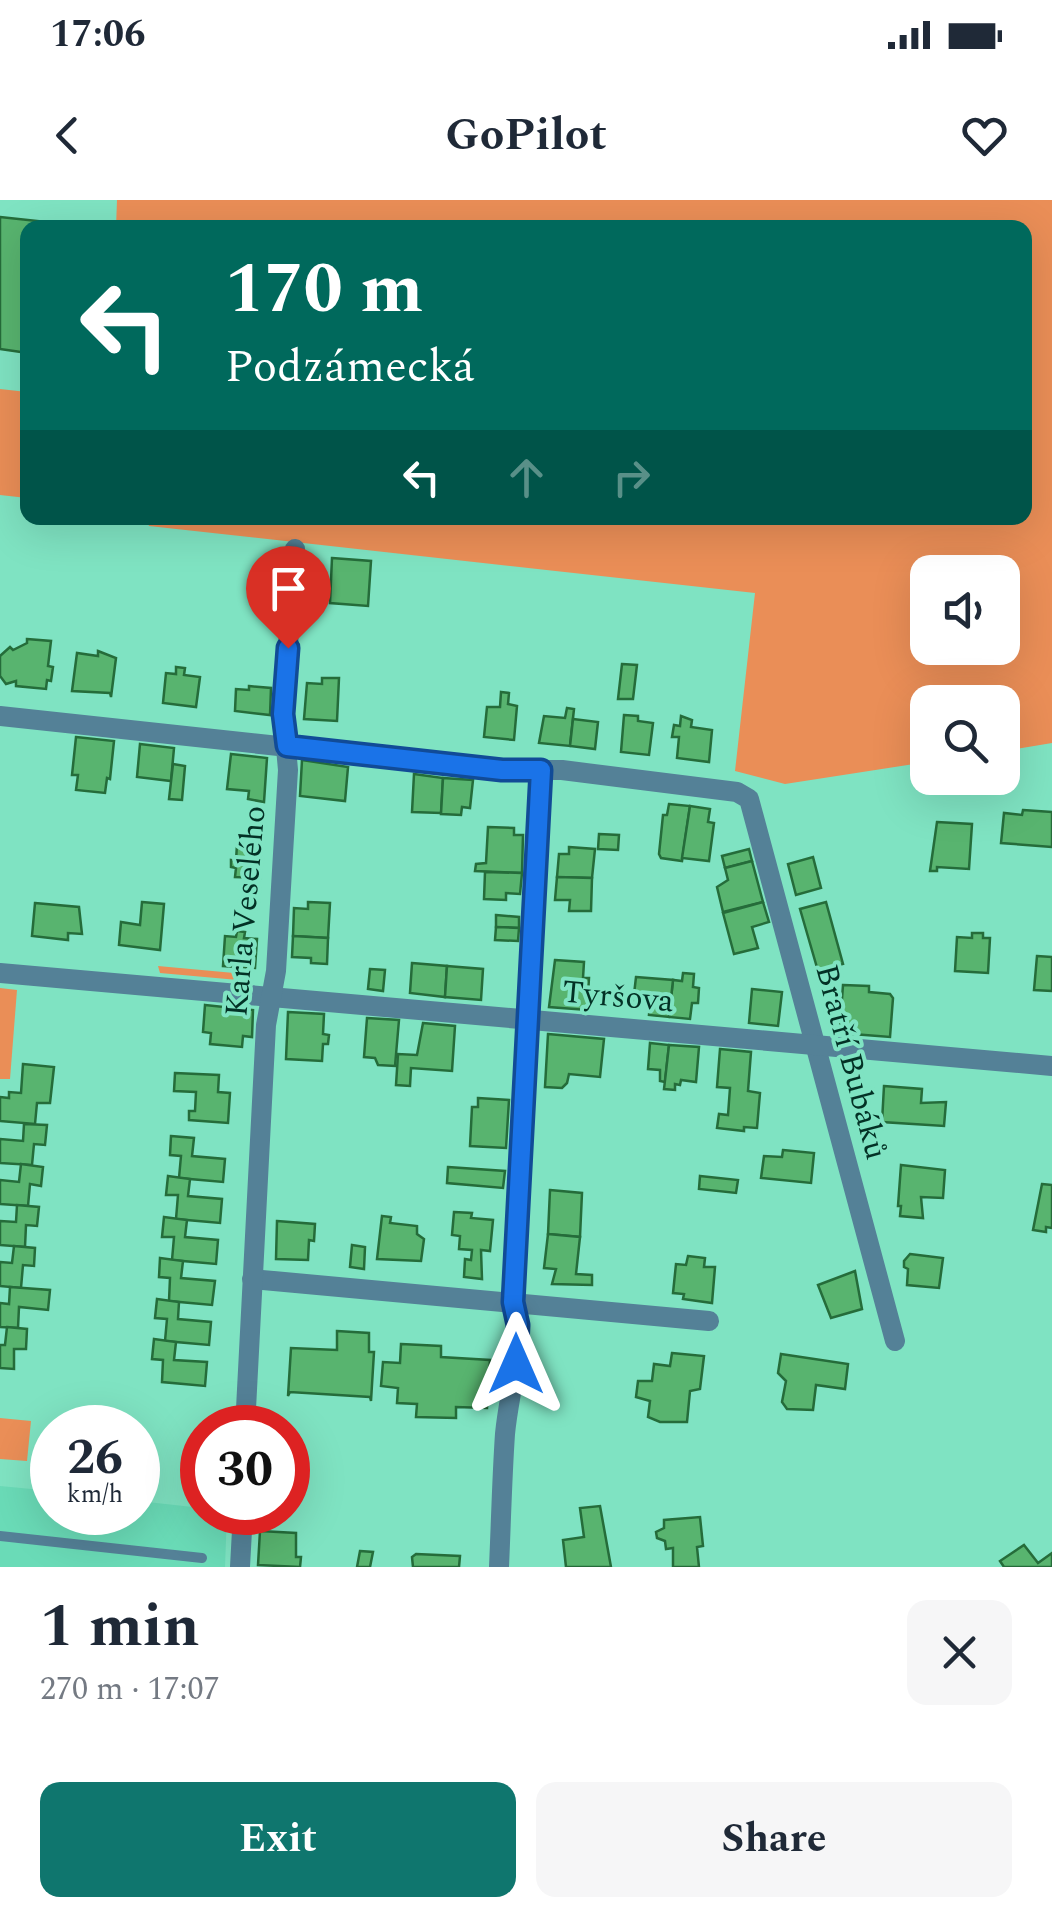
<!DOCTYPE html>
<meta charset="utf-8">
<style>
:root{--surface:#fff;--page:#f6f6f7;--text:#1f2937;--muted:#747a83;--accent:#0f766e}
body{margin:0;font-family:Spectral,serif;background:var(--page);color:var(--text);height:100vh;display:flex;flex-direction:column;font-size:38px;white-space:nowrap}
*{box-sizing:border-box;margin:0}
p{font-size:32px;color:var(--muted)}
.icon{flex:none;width:55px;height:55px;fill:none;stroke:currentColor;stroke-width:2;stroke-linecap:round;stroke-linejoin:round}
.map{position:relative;height:1367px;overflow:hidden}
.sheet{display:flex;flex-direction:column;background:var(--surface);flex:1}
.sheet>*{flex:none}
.banner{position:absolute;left:20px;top:20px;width:1012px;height:305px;border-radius:20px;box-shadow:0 10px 40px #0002;background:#00695c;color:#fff;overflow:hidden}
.buttons{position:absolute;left:910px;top:355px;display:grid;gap:20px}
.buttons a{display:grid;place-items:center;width:110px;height:110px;border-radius:20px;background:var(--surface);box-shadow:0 10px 40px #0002;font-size:50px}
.speed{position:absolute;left:30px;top:1205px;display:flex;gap:20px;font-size:50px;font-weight:700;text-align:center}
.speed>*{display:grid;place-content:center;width:130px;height:130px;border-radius:50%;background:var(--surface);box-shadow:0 10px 40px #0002;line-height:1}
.speed small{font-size:25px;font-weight:400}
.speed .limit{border:15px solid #d22;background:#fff;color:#111}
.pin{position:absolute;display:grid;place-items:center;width:85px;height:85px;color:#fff;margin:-102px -42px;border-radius:50% 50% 50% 0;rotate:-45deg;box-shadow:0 0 10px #0007}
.pin .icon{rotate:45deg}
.me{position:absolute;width:110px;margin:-55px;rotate:0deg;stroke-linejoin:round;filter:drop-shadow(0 0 8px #0008)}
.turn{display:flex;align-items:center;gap:35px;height:210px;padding:0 40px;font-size:45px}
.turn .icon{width:130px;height:130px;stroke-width:2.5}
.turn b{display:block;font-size:70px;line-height:85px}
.lanes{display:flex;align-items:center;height:95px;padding:0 40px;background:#0003;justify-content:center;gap:50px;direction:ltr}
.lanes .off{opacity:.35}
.round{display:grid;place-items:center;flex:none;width:105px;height:105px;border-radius:20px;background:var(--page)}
.head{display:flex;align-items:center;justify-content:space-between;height:170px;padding:0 40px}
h1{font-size:60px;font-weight:700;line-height:75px}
.button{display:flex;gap:20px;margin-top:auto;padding:20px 40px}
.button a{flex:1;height:115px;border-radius:20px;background:var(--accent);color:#fff;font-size:40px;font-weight:700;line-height:115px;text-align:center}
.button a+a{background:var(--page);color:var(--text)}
.status{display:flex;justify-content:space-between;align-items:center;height:70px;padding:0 50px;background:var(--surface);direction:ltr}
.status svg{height:28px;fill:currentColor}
header{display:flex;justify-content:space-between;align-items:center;height:130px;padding:0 40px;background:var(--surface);font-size:45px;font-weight:700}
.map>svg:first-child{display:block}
.built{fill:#6adbb7}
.green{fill:#ea8e57;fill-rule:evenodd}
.building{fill:#58b46f;stroke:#256c3a;stroke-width:2.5}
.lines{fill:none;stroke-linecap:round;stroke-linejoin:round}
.service{stroke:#548197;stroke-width:10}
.minor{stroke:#548197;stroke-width:20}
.route-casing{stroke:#114b97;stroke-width:25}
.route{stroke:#1a73e8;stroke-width:18}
.labels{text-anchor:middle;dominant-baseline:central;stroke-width:8;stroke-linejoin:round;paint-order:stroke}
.street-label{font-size:32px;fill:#033125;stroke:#7fe3c2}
</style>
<div class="status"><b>17:06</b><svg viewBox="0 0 49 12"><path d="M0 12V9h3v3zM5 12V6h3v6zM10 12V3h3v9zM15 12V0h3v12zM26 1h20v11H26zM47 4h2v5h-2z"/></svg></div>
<header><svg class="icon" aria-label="back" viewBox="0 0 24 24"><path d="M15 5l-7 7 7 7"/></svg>GoPilot<svg class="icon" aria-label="heart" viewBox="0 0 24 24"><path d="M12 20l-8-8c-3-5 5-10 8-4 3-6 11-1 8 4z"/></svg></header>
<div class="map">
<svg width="1052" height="1367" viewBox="0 0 1052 1367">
<rect width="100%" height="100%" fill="#7fe3c2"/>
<polygon class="built" points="0,1286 52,1291 52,1312 138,1312 138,1301 202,1308 202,1312 227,1313 225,1367 0,1367"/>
<g class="green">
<path d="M 117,0 L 1052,0 L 1052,543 L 1003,551 L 1002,502 L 928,502 L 927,562 L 785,584 L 735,571 L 755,393 L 149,326 L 146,318 L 1025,318 L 1025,28 L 116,28 ZM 928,372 L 1002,372 L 1002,448 L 928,448 Z"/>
<polygon points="0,189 27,192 27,298 0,295"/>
<polygon points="158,766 245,774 244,788 238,787 238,780 160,773"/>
<polygon points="0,788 17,790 10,879 0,879"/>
<polygon points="0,1218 31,1221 27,1261 0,1259"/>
</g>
<g class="building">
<polygon points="0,17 74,25 77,21 76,28 28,28 28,153 0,149"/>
<polygon points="332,358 371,361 368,406 330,403"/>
<polygon points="27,439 51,441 48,466 53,467 51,481 47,480 46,489 16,486 16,481 6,484 0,476 0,456 10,447 13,450 27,443"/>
<polygon points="98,451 116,458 111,497 110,493 72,491 77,453 98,456"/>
<polygon points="622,464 637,465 633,499 618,499"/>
<polygon points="176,467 185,468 184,475 200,477 196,507 163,503 166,473 176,474"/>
<polygon points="322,478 339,478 337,521 304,519 307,483 322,484"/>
<polygon points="249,486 271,488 270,515 235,511 236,489 249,490"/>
<polygon points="501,492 509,493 508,504 517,506 514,540 484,537 487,507 500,507"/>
<polygon points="567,508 574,509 570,546 539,543 544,516 565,518"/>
<polygon points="624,515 638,516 638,521 653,523 649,555 621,552"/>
<polygon points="681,516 692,520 691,527 712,530 709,562 677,558 679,537 672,537 674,525 680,526"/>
<polygon points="573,519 598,522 595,549 570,546"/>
<polygon points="76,537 114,541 110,579 107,578 105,593 76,590 78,575 72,575"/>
<polygon points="140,544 174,548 171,581 137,577"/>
<polygon points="231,554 267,558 264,602 248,599 249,591 227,589"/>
<polygon points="302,560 348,567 345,601 300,596"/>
<polygon points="173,564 185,566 182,600 169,599"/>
<polygon points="414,574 443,578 441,613 412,612"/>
<polygon points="443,578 473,580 470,608 462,607 461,615 441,614"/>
<polygon points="669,604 690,606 682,661 661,658 659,654 663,615 667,615"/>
<polygon points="690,606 710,609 708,622 714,623 709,661 682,658"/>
<polygon points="1023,610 1052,612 1052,647 1001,643 1004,613 1022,615"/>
<polygon points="937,622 972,624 969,669 937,667 937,671 930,671"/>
<polygon points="488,627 514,628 514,635 523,635 522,673 475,671 476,664 486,663"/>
<polygon points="599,634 619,635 618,650 598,649"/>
<polygon points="237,644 262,646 260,678 235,677 236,668 231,667 231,660 236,661"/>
<polygon points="569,647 595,649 592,678 557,677 559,654 569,654"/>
<polygon points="749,649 752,661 725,668 722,656"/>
<polygon points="813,657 821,688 796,695 788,664"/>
<polygon points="752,661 763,702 723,712 717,687 728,680 725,668"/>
<polygon points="485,672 522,673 520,694 506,693 506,700 484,699"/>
<polygon points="557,677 592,678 591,711 569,711 570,700 555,700"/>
<polygon points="142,702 164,704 160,750 119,745 121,722 140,725"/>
<polygon points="308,702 330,703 328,738 293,736 294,708 308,709"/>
<polygon points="763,702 769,722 752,727 758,748 734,754 723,713"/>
<polygon points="826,702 843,764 818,771 800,709"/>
<polygon points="35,703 79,707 82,734 68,733 68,740 32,736"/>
<polygon points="496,715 519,717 519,728 496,727"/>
<polygon points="496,727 519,728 518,741 495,740"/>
<polygon points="237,731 245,732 244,738 257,739 255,768 223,766 225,736 236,737"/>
<polygon points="972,733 983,733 983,738 990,738 988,773 955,771 957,737 972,738"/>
<polygon points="293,736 328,738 327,764 311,763 311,758 292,757"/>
<polygon points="1037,756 1052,757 1052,791 1034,790"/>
<polygon points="555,760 584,762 583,778 589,778 587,810 549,807"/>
<polygon points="412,763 447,766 445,797 410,793"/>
<polygon points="447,766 483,769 481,800 445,797"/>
<polygon points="370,769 385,770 383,791 368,789"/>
<polygon points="683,773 694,774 693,787 699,788 698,803 692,803 690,819 669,817 673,780 682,781"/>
<polygon points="636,777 673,780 669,817 649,815 650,804 633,803"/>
<polygon points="843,785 869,786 869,792 890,794 893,798 890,837 840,833 841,817 837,817 836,808 842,799"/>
<polygon points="752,789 782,792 778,826 749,823"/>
<polygon points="205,805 253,810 252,837 243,836 242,847 210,844 211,833 203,832"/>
<polygon points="288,812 324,814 323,834 329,835 328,844 323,844 322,861 286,859"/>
<polygon points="367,818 399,820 395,866 378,865 375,858 364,857"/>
<polygon points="423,823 455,826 452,871 411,868 410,886 396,885 398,854 417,855"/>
<polygon points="548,834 604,839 600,877 569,874 567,883 562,888 545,887"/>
<polygon points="650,843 669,845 665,882 660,881 660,870 648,869"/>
<polygon points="669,845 699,847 696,882 681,880 680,885 675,884 675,890 664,889"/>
<polygon points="720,849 751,852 748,891 760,893 757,928 744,927 744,931 717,928 719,914 728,915 730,888 717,887"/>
<polygon points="23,864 54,867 50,903 37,903 35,924 0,921 0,897 9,898 9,892 21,893"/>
<polygon points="175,873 219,875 218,892 230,893 228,923 189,920 189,911 195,911 196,892 174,891"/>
<polygon points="884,886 922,889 921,903 946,902 944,926 882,922"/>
<polygon points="478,898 509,900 506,948 470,946 472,907 478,907"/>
<polygon points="24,924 47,925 45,945 34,944 32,965 0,963 0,939 23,941"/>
<polygon points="171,936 194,938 192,956 225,959 223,982 179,978 181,956 170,955"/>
<polygon points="783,950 814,953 811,983 761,978 764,956 782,957"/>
<polygon points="21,964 43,967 41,986 30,984 28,1006 0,1004 0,980 19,982"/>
<polygon points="901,965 945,970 943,998 921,997 923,1018 900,1016 901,1006 898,1006"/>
<polygon points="448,967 505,971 503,988 447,983"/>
<polygon points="168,976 190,979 188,996 222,999 220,1023 176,1019 178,995 166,995"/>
<polygon points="700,976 738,980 736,993 699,989"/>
<polygon points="1042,984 1052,985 1052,1028 1046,1027 1046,1032 1033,1030"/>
<polygon points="550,990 582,993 580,1037 548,1034"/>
<polygon points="17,1005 39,1007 37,1026 26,1025 25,1047 0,1045 0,1021 16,1022"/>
<polygon points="454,1012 472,1013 471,1018 493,1020 490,1051 481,1050 482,1079 464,1077 465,1059 471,1060 472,1050 459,1049 460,1036 452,1035"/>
<polygon points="382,1016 391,1017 390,1023 417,1026 417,1034 424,1039 421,1061 377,1059"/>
<polygon points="164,1017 187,1020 185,1037 218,1040 216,1064 172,1060 174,1037 162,1037"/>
<polygon points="277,1021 315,1024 314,1041 309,1040 308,1060 276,1059"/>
<polygon points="548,1034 580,1037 576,1074 592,1075 592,1085 552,1084 556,1069 544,1068"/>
<polygon points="352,1045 365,1047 364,1069 350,1067"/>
<polygon points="14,1046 35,1048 34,1066 23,1065 21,1088 0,1086 0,1062 12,1063"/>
<polygon points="910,1054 943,1058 939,1088 907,1085 908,1069 904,1067 904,1061"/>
<polygon points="688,1056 705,1058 704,1067 715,1067 712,1103 683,1099 684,1094 673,1093 676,1064 686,1065"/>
<polygon points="160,1058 183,1061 181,1078 215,1081 212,1105 169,1101 170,1078 159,1077"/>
<polygon points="855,1071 862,1109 831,1118 818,1085"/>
<polygon points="10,1087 50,1090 48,1110 19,1107 18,1128 0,1127 0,1103 9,1104"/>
<polygon points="157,1099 179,1102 178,1119 211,1122 209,1145 165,1141 167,1119 155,1118"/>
<polygon points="7,1127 27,1129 26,1149 14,1149 14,1169 0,1168 0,1145 5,1145"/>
<polygon points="337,1131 369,1133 369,1152 374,1152 371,1201 370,1197 290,1192 288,1196 291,1148 337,1150"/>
<polygon points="154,1139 176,1142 174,1160 207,1162 205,1186 162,1182 163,1160 152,1159"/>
<polygon points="401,1144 441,1146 441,1157 490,1160 487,1208 456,1207 456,1218 416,1217 417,1204 397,1203 398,1188 381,1186 383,1162 400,1163"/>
<polygon points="672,1153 704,1156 700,1189 690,1191 687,1222 660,1222 648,1217 650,1201 636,1197 638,1181 652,1181 654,1164 670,1166"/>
<polygon points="781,1154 848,1164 845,1189 816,1185 813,1210 787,1209 782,1202 786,1181 778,1173"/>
<polygon points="600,1306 611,1367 566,1367 563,1340 584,1337 580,1308"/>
<polygon points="700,1317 703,1346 697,1347 699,1367 673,1367 673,1348 666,1349 665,1341 657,1338 656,1332 664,1328 664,1320"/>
<polygon points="260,1331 296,1333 296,1357 301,1357 300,1367 258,1365"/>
<polygon points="1024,1345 1038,1363 1052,1353 1052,1367 1004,1367 1000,1361"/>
<polygon points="360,1351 373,1352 370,1367 357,1367"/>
<polygon points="416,1354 460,1356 459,1367 413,1367 412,1357"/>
</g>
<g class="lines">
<polyline class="service" points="0,1336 202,1358"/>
<g class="minor">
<polyline points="0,516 502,570 562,570 737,592 749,599 895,1141"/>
<polyline points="0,773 1052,866"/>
<polyline points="252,1079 709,1121"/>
<polyline points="245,1228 266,825 276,771 288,570 283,514 295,349"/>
<polyline points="240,1367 243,1312"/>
<path d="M 499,1367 C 501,1323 502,1278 505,1234 C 509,1190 525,1147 513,1102 L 541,570"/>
</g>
</g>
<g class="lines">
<defs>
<polyline id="route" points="288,448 283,514 287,546 502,570 541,570 513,1102 518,1125 516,1164"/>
</defs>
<use href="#route" class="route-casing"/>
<use href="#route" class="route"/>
</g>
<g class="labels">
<g class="street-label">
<text transform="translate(246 711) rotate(-85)">Karla Veselého</text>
<text transform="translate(618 797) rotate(5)">Tyršova</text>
<text transform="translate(851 862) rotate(75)">Bratří Bubáků</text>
</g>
</g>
</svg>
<div class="buttons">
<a><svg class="icon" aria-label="sound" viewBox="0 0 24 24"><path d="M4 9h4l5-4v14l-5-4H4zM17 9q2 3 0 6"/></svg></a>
<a><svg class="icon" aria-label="search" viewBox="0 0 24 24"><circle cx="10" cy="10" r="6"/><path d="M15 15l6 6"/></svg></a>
</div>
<div class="speed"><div>26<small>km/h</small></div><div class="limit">30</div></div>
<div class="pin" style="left:288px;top:448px;background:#d93025"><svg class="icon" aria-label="arrive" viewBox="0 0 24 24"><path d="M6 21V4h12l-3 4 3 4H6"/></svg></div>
<svg class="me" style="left:516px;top:1164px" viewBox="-20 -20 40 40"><path d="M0-17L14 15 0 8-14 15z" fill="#1a73e8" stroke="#fff" stroke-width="4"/></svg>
<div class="banner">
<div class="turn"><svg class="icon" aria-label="left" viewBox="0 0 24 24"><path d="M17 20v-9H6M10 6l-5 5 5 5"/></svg><div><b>170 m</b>Podzámecká</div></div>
<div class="lanes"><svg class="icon" aria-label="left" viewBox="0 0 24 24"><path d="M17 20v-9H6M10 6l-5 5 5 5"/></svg><svg class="icon off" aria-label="ahead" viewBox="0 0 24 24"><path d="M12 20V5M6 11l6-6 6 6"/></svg><svg class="icon off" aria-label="right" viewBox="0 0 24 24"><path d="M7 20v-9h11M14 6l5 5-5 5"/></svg></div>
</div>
</div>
<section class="sheet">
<div class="head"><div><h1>1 min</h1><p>270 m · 17:07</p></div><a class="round"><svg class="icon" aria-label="close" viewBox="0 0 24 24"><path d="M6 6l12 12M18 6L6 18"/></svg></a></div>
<div class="button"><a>Exit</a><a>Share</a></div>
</section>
